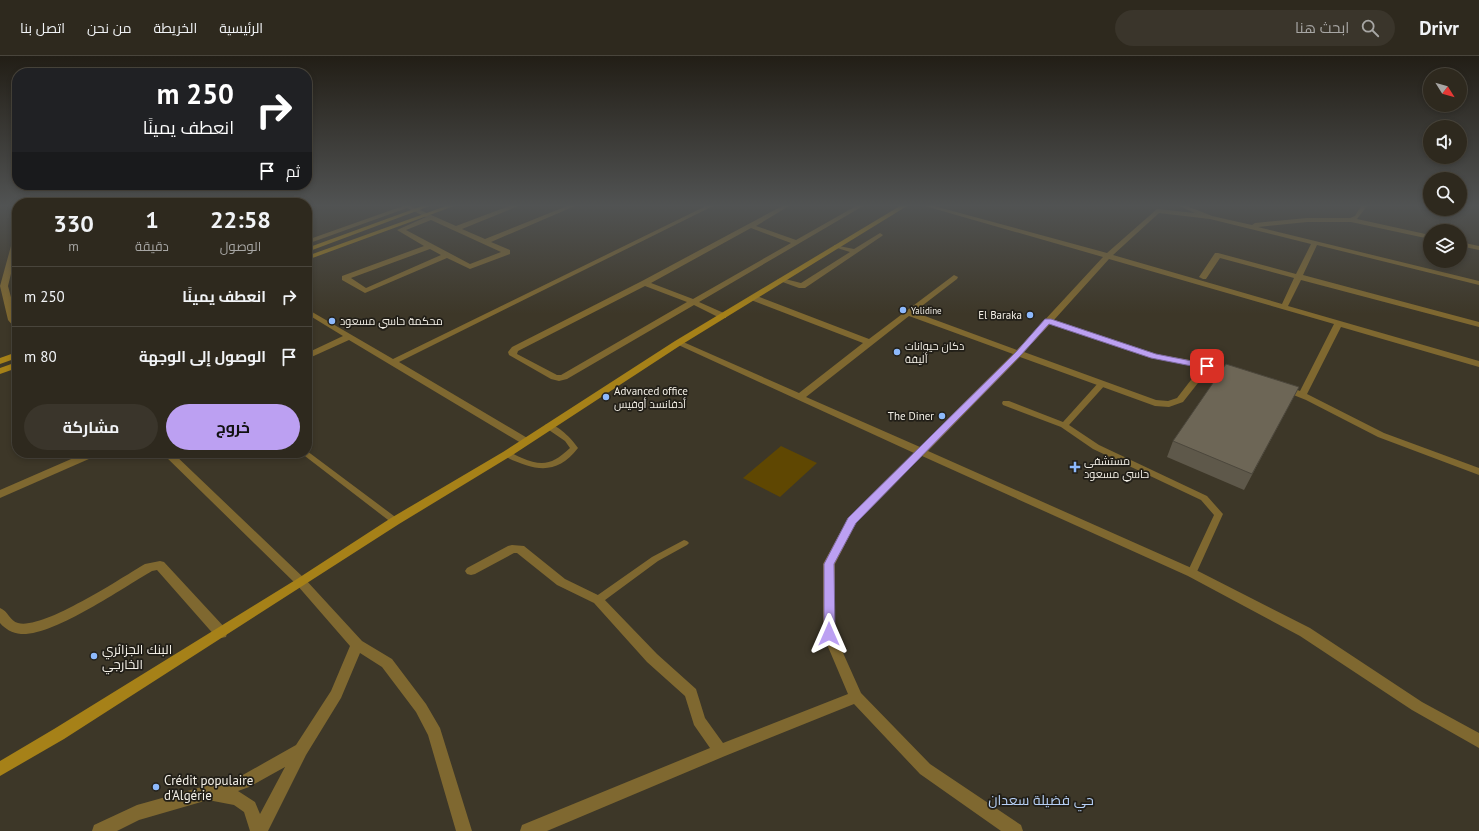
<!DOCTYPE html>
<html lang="ar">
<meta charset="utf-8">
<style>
:root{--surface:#2e291e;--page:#3a352b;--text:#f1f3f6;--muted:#a7a6a4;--line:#49453c;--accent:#bca0f2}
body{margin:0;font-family:"PT Sans",Cairo,sans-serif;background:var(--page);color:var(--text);direction:rtl;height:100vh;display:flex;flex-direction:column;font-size:15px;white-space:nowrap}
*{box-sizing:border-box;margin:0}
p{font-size:13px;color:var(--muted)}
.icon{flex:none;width:22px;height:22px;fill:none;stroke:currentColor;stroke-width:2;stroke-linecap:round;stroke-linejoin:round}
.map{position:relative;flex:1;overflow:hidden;direction:ltr}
.drawer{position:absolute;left:12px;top:142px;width:300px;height:260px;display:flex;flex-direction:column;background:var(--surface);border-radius:16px;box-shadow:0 2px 6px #0003,0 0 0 1px var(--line);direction:rtl}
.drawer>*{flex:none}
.guide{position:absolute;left:12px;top:12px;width:300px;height:122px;border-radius:16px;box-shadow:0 2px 6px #0003,0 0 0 1px var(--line);direction:rtl;background:#202124;color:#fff;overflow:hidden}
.needle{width:26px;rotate:127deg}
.controls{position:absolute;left:1423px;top:12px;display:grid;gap:8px}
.controls a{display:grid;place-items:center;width:44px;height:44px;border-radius:50%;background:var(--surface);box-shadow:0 2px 6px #0003,0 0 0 1px var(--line);font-size:20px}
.pin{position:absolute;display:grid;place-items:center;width:34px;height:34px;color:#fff;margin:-17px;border-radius:8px;box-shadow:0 2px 6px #0006}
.me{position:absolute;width:44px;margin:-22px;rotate:0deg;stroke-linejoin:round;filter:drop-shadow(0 0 3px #0008)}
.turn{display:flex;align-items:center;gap:14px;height:84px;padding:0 12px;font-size:18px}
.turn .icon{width:52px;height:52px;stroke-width:2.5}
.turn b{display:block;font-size:28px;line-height:34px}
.then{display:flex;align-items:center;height:38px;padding:0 12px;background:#0003;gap:8px;font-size:15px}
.eta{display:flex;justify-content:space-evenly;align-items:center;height:68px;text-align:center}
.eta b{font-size:24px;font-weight:700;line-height:28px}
.button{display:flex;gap:8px;margin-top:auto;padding:8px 12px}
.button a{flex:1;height:46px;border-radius:24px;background:var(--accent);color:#111;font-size:16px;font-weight:700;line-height:46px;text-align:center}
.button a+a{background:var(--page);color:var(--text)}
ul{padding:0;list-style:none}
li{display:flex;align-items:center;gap:12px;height:60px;padding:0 12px;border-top:1px solid var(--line)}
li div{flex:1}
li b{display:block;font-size:15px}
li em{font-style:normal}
header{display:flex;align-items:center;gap:24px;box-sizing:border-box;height:56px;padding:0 20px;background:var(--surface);border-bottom:1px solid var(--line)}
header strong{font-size:19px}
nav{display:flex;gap:22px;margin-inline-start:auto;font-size:14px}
.search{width:280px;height:36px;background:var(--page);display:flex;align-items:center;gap:10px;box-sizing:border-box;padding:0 14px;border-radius:22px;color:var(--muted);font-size:15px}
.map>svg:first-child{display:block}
.green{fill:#5f4702}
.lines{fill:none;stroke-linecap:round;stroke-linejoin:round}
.lane{fill:#7f6830;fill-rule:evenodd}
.street{fill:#7f6830;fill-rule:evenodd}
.secondary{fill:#a68118;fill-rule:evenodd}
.wall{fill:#5e584a}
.building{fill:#6d6656;stroke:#4c473c}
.route{fill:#bca0f2;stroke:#7a689d}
.poi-dot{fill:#8db9fc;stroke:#221f18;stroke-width:1.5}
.labels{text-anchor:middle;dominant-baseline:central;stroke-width:3.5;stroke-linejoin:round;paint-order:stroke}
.far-poi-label{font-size:9px;fill:#f4f0e7;stroke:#221f18;text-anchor:start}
.poi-label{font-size:11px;fill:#f4f0e7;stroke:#221f18;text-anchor:start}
.near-poi-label{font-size:13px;fill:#f4f0e7;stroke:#221f18;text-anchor:start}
.near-neighbourhood-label{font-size:14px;fill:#b7d0f6;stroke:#221f18}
</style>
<header>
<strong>Drivr</strong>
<div class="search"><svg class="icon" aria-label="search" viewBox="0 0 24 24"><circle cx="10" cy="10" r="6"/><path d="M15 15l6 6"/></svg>ابحث هنا</div>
<nav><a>الرئيسية</a><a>الخريطة</a><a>من نحن</a><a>اتصل بنا</a></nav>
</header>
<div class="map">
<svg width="1479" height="775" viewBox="0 0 1479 775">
<rect width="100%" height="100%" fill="#3d3728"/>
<polygon class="green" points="781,390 817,407 780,441 743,422"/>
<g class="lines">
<g class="lane">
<polygon points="1099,326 1105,326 1106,328 1069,369 1099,389 1207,440 1223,458 1195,520 1192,521 1189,520 1187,517 1214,459 1201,444 1093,393 1061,371 1003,349 1002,347 1003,345 1009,345 1063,366"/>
<path d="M 546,368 C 557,367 572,383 578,392 C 556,421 533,414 504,400 L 503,398 L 507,395 C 512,397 517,400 522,402 C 543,411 553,408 570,392 L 565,385 L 546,372 L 545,370 Z"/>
<polygon points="307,395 398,463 399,465 398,467 392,467 301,397 307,397"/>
<polygon points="684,484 687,485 689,487 687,489 658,505 601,547 598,548 595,547 593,544 595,541 652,501"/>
</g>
<g class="street">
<path d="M 403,150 L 411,150 L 456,170 L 509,150 L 517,150 L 516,151 L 462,173 L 485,183 L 567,150 L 575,150 L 491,186 L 510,194 L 510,198 L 470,213 L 447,202 L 365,237 L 342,224 L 342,220 L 424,190 L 397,174 L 426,161 L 407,152 L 307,188 L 307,184 ZM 431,164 L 501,196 L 470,208 L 406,174 ZM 430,193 L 441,199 L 366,232 L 351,222 Z"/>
<polygon points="706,150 713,150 399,306 529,383 530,385 529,387 521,387 349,284 307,303 307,297 343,280 307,258 307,253 393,303"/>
<path d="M 782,150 L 789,150 L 756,170 L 796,184 L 856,150 L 863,150 L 699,246 L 726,258 L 726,262 L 720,262 L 694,249 L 567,323 L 559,325 L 551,323 L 509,299 L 508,296 L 512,291 L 642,225 ZM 751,172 L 791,187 L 693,243 L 651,227 ZM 645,230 L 687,246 L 561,319 L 557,319 L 517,298 L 518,295 Z"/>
<polygon points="900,150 907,150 904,152"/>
<path d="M 925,150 L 934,150 L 1107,197 L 1157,153 L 1195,157 L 1179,150 L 1187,150 L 1212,160 L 1252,169 L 1255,167 L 1307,162 L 1350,162 L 1355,160 L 1361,150 L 1367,150 L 1357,163 L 1430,179 L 1430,183 L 1351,166 L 1307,166 L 1258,171 L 1479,225 L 1479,229 L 1317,189 L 1303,219 L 1479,266 L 1479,271 L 1301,224 L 1288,250 L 1479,305 L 1479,311 L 1341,271 L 1307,338 L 1384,377 L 1479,412 L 1479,419 L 1378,381 L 1306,344 L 1281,334 L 1279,332 L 1281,330 L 1287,330 L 1300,335 L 1334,268 L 1109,203 L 1054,264 L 1156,298 L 1235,312 L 1239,315 L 1238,317 L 1235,318 L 1209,313 L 1183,346 L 1169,351 L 1155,350 L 1020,301 L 928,395 L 1196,514 L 1310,572 L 1422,646 L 1479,677 L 1479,692 L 1412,654 L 1300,580 L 1188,520 L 922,400 L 856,467 L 835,508 L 835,579 L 861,637 L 930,708 L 1021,769 L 1023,775 L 1001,775 L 920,718 L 854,648 L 725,700 L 547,775 L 520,775 L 522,769 L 710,692 L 694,669 L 685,640 L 647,606 L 594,547 L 557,529 L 517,497 L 514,497 L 475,518 L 471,519 L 467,518 L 465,515 L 467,512 L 508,490 L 512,489 L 524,490 L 565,523 L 602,541 L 657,598 L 696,633 L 705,662 L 723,687 L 848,638 L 823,579 L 823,508 L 848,462 L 914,397 L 674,287 L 678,284 L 681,285 L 799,337 L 863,287 L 751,244 L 751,240 L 757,240 L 869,283 L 954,219 L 958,221 L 957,223 L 914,256 L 1017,294 L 1103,201 ZM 1159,157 L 1210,163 L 1311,188 L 1296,218 L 1218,197 L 1215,197 L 1199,221 L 1203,223 L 1206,223 L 1220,202 L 1294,222 L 1282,248 L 1113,199 ZM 909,260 L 1013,298 L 920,391 L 806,341 ZM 1050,268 L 1151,302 L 1201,311 L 1177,342 L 1168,345 L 1156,344 L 1024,296 Z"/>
<polygon points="17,177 17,193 8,230 17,264 17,271 14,271 8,264 0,230 14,179"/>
<polygon points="880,177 883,179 882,180 805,232 799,232 777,224 781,222 801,227 850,196 834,191 834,189 854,193"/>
<polygon points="1460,186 1479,190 1479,194 1460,190"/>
<polygon points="85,397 99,397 98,399 0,442 0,434"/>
<path d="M 162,397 L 173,397 L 305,523 L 362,585 L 392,603 L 426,648 L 440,672 L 472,775 L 456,775 L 428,679 L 416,656 L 382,611 L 360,597 L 341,642 L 306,699 L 268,775 L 250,775 L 244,756 L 234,749 L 208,744 L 139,764 L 117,775 L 92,775 L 94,769 L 137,749 L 241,720 L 296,689 L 331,635 L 350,590 L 297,529 ZM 285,711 L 260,758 L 255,746 L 238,735 L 249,731 Z"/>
<path d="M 160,505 L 164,506 L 226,573 L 227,577 L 226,581 L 221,582 L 216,581 L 157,514 L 152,515 C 122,532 54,580 21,578 C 12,577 5,573 0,567 L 0,552 C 8,555 10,565 18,567 C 43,574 121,522 145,508 Z"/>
</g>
<g class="secondary">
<polygon points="422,150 430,150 307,196 307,192"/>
<polygon points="446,150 454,150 307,204 307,200"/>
<polygon points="900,150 907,150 681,289 511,400 399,468 64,683 0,720 0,705 54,673 297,523 391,462 503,396 675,285"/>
<polygon points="17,296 17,302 0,308 0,302"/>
<polygon points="17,306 17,312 0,318 0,312"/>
</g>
</g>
<polygon class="wall" points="1291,346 1244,434 1167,401 1173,385"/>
<polygon class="building" points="1226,308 1299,331 1252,418 1173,385"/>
<linearGradient id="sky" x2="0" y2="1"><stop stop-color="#221e16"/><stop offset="0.58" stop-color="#515353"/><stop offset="1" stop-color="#515353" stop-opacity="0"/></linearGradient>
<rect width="1479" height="258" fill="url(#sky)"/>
<polygon class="route" points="1045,263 1051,263 1156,298 1207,308 1211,310 1207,313 1151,302 1049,268 1021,299 856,467 834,508 835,578 834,582 829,583 825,582 824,578 824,508 848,462 1016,296"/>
<g class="poi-dot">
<circle cx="903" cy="254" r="4"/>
<circle cx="1030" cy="259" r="4"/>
<circle cx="332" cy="265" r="4"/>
<circle cx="897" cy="296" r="4"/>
<circle cx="606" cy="341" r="4"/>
<circle cx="942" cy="360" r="4"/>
<path d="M1073 405h4v4h4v4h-4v4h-4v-4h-4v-4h4z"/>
<circle cx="94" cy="600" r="4"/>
<circle cx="156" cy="731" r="4"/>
</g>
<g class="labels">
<g class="far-poi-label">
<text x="911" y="254">Yalidine</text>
</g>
<g class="poi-label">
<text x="1022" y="259" text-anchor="end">El Baraka</text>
<text x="340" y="265">محكمة حاسي مسعود</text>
<text x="905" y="290">دكان حيوانات<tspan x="905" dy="13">أليفة</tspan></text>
<text x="614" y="335">Advanced office<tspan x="614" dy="13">أدفانسد أوفيس</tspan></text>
<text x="934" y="360" text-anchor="end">The Diner</text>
<text x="1084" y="405">مستشفى<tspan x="1084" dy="13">حاسي مسعود</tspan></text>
</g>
<g class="near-poi-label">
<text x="102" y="593">البنك الجزائري<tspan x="102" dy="15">الخارجي</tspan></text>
<text x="164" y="724">Crédit populaire<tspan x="164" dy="15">d'Algérie</tspan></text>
</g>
<g class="near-neighbourhood-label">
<text x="1041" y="744">حي فضيلة سعدان</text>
</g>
</g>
</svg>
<div class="controls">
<a><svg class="needle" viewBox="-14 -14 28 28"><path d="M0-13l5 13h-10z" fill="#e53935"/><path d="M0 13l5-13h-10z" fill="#a7a6a4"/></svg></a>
<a><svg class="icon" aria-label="sound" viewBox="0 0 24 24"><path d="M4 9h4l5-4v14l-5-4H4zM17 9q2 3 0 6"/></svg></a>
<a><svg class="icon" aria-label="search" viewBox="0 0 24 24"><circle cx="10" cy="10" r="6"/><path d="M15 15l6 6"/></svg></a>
<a><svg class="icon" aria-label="layers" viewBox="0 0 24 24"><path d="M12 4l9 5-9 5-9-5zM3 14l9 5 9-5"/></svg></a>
</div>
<div class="pin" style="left:1207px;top:310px;background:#d93025"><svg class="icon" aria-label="arrive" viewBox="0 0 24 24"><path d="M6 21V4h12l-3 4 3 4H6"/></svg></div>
<svg class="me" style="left:829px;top:578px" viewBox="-20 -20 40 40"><path d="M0-17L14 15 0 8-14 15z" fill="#bca0f2" stroke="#fff" stroke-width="4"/></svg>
<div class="guide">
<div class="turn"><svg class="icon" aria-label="right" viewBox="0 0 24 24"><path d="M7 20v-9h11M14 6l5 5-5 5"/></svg><div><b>250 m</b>انعطف يمينًا</div></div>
<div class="then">ثم<svg class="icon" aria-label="arrive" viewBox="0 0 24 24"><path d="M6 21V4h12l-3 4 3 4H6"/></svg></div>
</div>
<section class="drawer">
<div class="eta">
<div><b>22:58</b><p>الوصول</p></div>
<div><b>1</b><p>دقيقة</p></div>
<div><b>330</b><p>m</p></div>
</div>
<ul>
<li><svg class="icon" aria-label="right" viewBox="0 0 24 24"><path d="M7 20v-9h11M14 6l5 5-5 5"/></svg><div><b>انعطف يمينًا</b></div><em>250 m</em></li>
<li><svg class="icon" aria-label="arrive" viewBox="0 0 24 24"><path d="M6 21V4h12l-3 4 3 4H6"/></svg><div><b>الوصول إلى الوجهة</b></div><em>80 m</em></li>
</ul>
<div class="button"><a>خروج</a><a>مشاركة</a></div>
</section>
</div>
